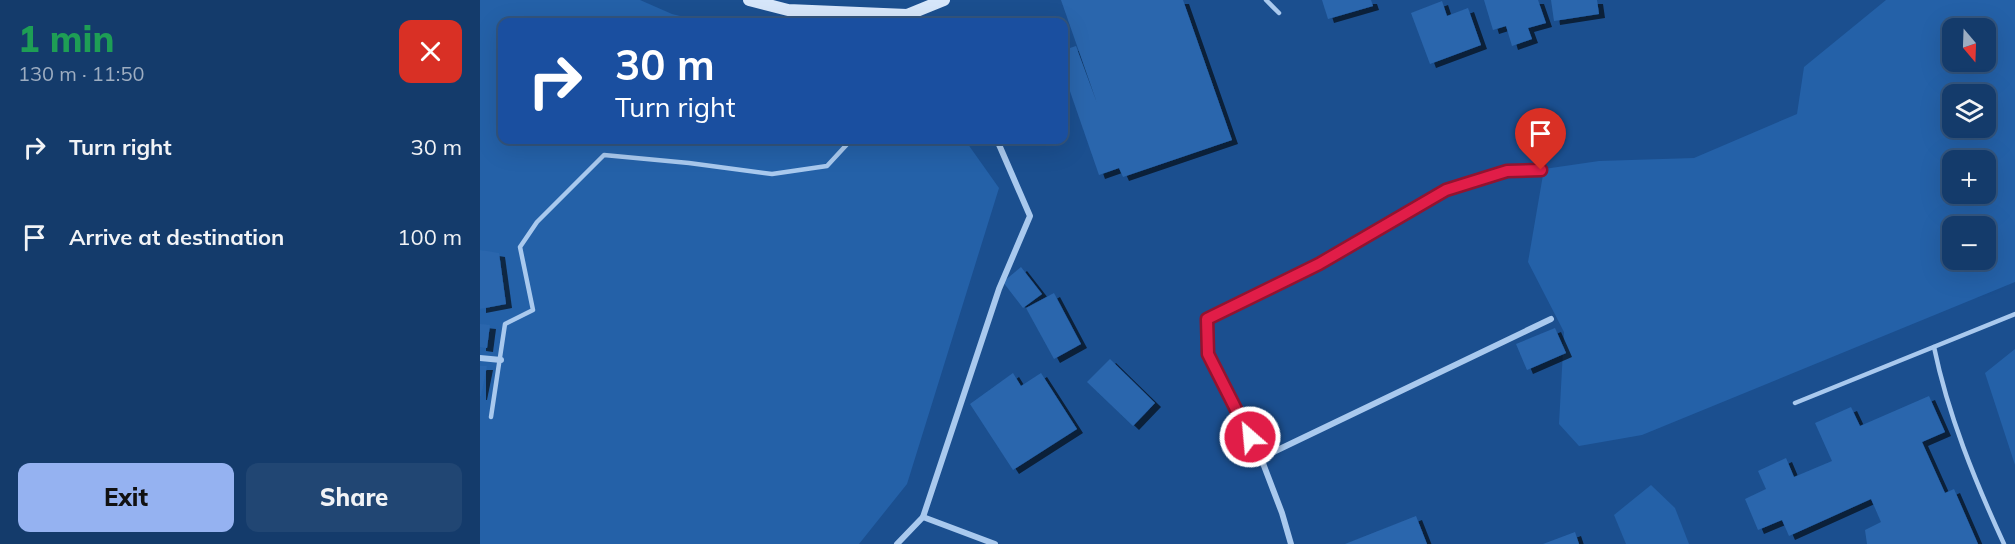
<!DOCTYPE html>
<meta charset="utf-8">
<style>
:root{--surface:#143b6b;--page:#214673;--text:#f1f3f6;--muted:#9dadc1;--line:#33557e;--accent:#95b2f1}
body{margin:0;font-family:Mulish,sans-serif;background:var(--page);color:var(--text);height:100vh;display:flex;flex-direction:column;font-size:22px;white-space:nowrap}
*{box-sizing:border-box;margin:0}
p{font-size:20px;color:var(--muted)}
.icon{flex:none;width:33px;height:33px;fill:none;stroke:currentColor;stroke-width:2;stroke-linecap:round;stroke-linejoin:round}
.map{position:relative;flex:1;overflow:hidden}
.drawer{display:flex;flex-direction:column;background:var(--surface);width:480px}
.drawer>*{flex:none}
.top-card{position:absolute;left:18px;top:18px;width:570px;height:126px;border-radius:12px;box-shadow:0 6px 24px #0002,0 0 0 2px var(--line);background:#1a4fa0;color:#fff;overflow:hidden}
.needle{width:39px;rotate:161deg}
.tools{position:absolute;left:1462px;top:18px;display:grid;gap:12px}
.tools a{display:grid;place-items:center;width:54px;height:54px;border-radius:12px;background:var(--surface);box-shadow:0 6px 24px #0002,0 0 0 2px var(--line);font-size:30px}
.pin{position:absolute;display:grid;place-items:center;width:51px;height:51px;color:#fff;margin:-62px -26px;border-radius:50% 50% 50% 0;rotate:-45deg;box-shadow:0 0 6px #0007}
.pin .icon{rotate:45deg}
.me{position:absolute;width:66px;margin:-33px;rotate:333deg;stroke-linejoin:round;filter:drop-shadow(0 0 4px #0008)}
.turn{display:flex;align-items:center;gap:21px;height:126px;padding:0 18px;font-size:27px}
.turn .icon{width:78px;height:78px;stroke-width:2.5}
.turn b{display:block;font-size:42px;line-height:51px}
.round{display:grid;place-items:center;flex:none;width:63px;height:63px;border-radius:12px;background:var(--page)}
.headline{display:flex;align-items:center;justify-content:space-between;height:102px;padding:0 18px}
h1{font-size:36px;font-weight:800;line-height:45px;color:#1e9e55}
.button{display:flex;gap:12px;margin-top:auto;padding:12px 18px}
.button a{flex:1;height:69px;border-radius:12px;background:var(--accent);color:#111;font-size:24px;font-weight:800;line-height:69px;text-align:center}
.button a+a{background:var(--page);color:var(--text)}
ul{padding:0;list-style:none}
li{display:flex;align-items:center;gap:18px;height:90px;padding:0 18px}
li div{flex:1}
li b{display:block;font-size:22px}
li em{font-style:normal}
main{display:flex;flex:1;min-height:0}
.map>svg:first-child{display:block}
.green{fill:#2461a8;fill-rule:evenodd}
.building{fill:#2a66ad;filter:url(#shadow)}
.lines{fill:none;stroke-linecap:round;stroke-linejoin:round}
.lane{stroke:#a9c9ee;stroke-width:4.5}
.street{stroke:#a9c9ee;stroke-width:6}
.secondary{stroke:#d6e6fa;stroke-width:12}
.route-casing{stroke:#92132f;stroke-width:15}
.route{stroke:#e11d48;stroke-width:10}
</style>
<main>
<section class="drawer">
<div class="headline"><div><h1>1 min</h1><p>130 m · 11:50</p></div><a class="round" style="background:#d93025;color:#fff"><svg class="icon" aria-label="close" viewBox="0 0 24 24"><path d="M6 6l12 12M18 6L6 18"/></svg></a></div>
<ul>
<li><svg class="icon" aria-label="right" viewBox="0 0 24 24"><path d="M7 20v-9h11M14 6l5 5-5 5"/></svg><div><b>Turn right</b></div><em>30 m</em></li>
<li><svg class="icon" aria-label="arrive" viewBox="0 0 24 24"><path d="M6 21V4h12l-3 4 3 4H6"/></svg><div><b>Arrive at destination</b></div><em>100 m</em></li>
</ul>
<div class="button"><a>Exit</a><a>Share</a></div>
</section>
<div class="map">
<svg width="1535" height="544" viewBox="0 0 1535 544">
<defs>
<filter id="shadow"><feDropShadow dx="6" dy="4" stdDeviation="0" flood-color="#0009"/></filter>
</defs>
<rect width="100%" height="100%" fill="#1b4f8f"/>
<g class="green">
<polygon points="0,0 160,0 192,14 224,22 22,22 22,140 485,140 519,188 427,484 379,544 0,544"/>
<path d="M 1406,0 L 1535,0 L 1535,282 L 1162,435 L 1099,446 L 1079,424 L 1084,332 L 1048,262 L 1064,169 L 1119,161 L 1214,158 L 1317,114 L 1324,67 ZM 1473,28 L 1506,28 L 1506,62 L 1473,62 ZM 1473,94 L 1506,94 L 1506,128 L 1473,128 ZM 1473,160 L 1506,160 L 1506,194 L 1473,194 ZM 1473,226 L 1506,226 L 1506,260 L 1473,260 Z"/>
<polygon points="1535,349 1535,465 1505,373"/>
<polygon points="1171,485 1195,508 1209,544 1146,544 1134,515"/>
</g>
<g class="building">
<polygon points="581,0 703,0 752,140 643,177 639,168 619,175 584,74 584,50 596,46 617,103"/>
<polygon points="842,0 891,0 893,6 848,19"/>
<polygon points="1004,0 1058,0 1066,23 1048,28 1052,39 1032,46 1026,26 1013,30"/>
<polygon points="1071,0 1117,0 1119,14 1074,21"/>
<polygon points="962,1 967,16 988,8 1001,45 950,64 931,13"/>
<polygon points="0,250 19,253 26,304 0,309"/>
<polygon points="541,267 562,294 543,308 523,282"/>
<polygon points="574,293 601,344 574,359 546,308"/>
<polygon points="0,324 10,325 7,348 0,347"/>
<polygon points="1075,328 1086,353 1047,370 1036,344"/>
<polygon points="630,359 675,403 653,426 607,382"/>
<polygon points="0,366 7,366 1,396 0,396"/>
<polygon points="533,373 541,386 561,373 597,429 533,470 490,404"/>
<polygon points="1449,396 1465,432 1442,442 1465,493 1474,489 1498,544 1387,544 1385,530 1401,522 1391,499 1309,536 1302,520 1278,530 1265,499 1286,489 1278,471 1306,458 1314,477 1352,461 1335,423 1371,407 1380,426"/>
<polygon points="936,516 947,544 865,544"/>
<polygon points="1095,532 1099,544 1063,544"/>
</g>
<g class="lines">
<g class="lane">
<polyline points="786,0 799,13"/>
<path d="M 1454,347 C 1468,415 1495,481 1524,544"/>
<polyline points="1315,403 1535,314"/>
<polyline points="11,417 25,324 53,310 40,247 57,222 124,155 209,163 292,174 347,166 371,140"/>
</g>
<g class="street">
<polyline points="0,358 21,360"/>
<polyline points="781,458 1071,319"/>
<polyline points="443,517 515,544"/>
<polyline points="417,544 443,517 519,289 550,216 517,140"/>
<polyline points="811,544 802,513 781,458 728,354 727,319 839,264 966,190 1027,171 1061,170"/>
</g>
<polyline class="secondary" points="269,0 308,10 427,15 464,0"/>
</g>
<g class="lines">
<defs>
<polyline id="route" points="770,437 728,354 727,319 839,264 966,190 1027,171 1061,170"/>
</defs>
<use href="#route" class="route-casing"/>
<use href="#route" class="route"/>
</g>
</svg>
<div class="tools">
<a><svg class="needle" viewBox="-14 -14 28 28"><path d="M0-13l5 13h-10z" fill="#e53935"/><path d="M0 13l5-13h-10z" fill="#9dadc1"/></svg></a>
<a><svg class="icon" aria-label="layers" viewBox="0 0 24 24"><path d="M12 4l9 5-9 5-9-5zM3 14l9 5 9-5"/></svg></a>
<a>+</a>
<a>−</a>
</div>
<div class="pin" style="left:1061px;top:170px;background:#d93025"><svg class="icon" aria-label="arrive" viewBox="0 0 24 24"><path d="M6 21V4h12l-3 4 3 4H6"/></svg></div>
<svg class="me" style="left:770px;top:437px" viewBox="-20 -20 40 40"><circle r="17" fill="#e11d48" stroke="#fff" stroke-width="3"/><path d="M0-11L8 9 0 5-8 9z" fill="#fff"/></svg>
<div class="top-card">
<div class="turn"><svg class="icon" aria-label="right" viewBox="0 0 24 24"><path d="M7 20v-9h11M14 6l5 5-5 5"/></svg><div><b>30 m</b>Turn right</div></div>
</div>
</div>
</main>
